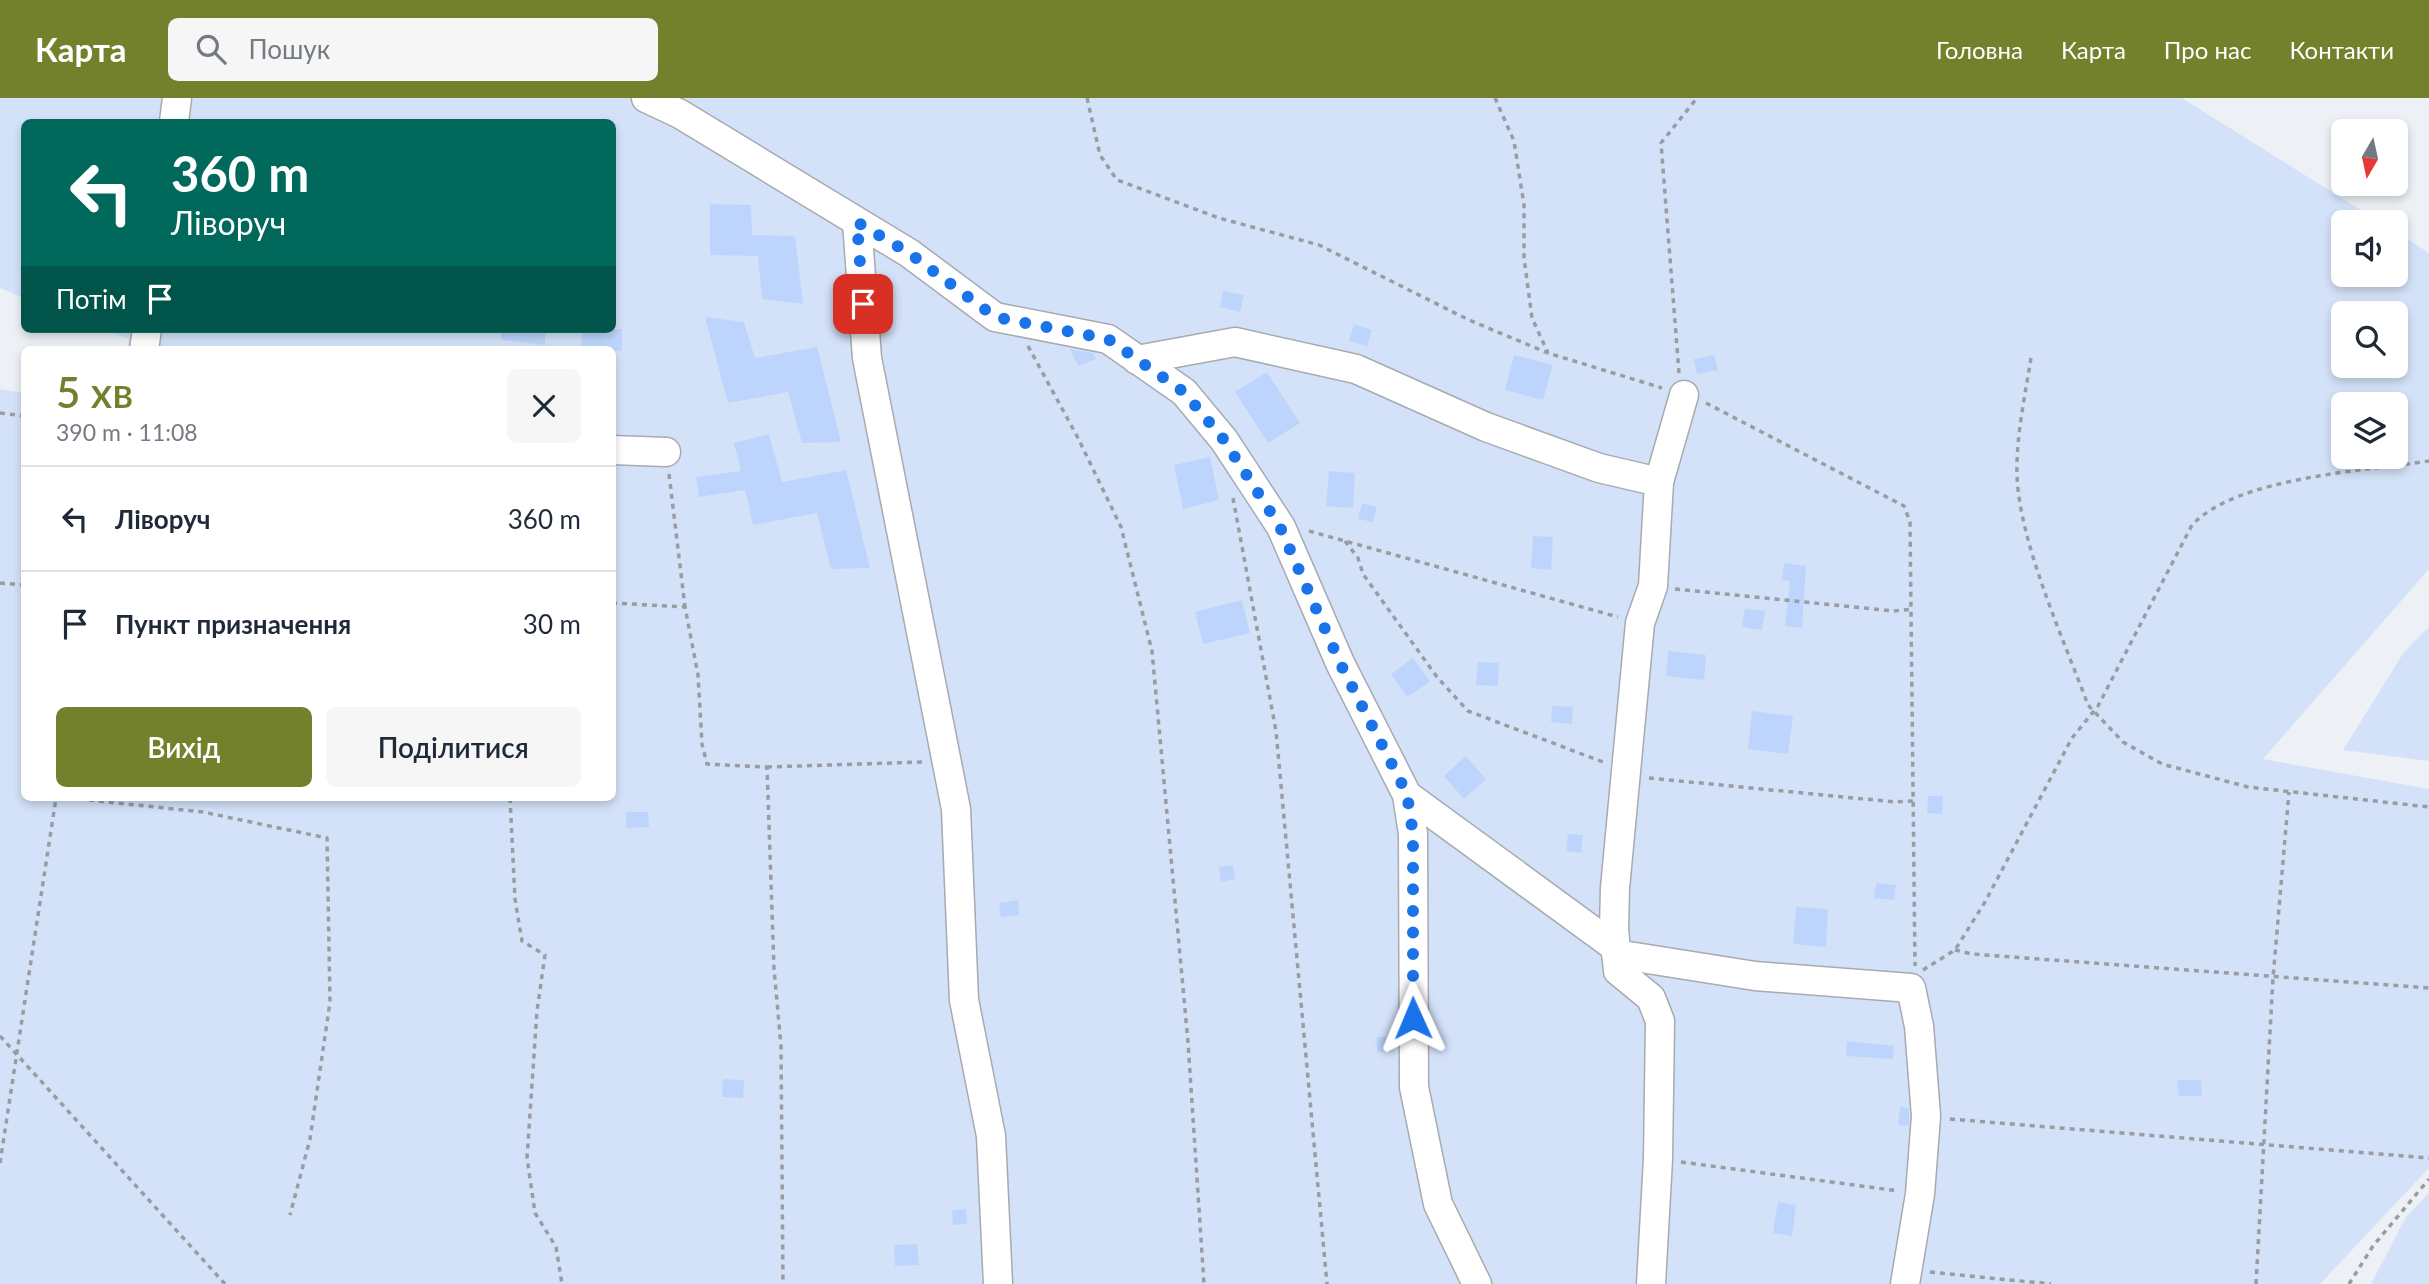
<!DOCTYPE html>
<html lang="uk">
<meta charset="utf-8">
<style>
:root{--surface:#fff;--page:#f6f6f7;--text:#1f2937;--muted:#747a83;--line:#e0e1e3;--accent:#73802c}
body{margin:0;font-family:Lato,sans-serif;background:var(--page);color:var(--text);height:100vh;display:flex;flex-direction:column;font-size:26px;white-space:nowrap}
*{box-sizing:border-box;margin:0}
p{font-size:23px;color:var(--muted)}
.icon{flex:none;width:38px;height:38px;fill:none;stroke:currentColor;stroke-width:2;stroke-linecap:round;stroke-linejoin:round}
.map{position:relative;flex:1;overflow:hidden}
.panel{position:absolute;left:21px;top:248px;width:595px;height:455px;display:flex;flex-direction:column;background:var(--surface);border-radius:10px;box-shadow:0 4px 10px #0003}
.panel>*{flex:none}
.hud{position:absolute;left:21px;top:21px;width:595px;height:214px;border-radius:10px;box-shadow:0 4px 10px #0003;background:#00695c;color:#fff;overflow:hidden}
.needle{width:46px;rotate:189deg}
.tools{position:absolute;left:2331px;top:21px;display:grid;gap:14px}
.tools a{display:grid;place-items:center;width:77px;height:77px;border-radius:10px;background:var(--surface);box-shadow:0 4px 10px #0003;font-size:35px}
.pin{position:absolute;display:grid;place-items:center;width:60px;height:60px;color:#fff;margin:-30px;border-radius:14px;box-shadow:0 4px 10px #0006}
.me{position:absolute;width:77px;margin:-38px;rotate:359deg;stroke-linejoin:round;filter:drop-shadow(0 0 5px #0008)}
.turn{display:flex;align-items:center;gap:24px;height:147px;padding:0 35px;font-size:32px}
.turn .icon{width:91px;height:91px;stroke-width:2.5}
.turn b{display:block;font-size:49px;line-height:60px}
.then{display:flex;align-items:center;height:66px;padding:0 35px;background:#0003;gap:14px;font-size:26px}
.round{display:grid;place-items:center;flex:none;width:74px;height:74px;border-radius:10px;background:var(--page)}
.summary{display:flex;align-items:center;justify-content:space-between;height:119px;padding:0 35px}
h1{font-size:42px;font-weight:600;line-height:52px;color:var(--accent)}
.cta{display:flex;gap:14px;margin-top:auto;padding:14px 35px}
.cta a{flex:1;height:80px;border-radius:10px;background:var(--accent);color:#fff;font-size:28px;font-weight:600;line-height:80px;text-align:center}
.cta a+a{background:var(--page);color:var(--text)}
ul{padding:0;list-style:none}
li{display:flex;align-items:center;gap:21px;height:105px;padding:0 35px;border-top:2px solid var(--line)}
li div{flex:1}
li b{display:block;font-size:26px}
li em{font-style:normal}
header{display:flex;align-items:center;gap:42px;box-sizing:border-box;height:98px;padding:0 35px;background:var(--accent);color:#fff}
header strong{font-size:33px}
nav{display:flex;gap:38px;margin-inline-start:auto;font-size:24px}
.search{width:490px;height:63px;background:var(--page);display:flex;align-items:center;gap:18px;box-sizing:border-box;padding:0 24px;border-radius:10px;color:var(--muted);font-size:26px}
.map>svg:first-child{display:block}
.green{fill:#d4e2f9;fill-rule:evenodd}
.building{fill:#bdd5fc}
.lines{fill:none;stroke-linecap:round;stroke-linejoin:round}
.minor-casing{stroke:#a7aab0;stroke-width:31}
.path{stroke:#999ca0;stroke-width:3.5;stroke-dasharray:5 5;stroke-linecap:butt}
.minor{stroke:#fff;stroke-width:28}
.route{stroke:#1a73e8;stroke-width:12;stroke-dasharray:0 21.6}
</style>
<header>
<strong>Карта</strong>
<div class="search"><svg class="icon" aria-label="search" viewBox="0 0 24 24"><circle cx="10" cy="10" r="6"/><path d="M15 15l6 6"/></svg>Пошук</div>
<nav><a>Головна</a><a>Карта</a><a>Про нас</a><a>Контакти</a></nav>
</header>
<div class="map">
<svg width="2429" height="1186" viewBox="0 0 2429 1186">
<rect width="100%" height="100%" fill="#edf1f6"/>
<g class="green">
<path d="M 0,0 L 2182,0 L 2380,124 L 2343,124 L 2343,177 L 2396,177 L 2396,134 L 2429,155 L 2429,471 L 2263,661 L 2429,691 L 2429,1070 L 2320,1186 L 0,1186 L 0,291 L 24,295 L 24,700 L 612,700 L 612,252 L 127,252 L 129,241 L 103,231 L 612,231 L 612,24 L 24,24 L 24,200 L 0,190 ZM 2343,215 L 2396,215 L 2396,268 L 2343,268 ZM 2343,306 L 2396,306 L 2396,359 L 2343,359 Z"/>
<polygon points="2429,529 2429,663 2343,652 2404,554"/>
<polygon points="2429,1095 2429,1186 2371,1186 2406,1119"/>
</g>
<g class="building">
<polygon points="710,106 751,107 752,137 795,138 803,206 762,201 758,158 710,157"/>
<polygon points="1223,193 1244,197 1240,214 1220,209"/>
<polygon points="705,219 744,224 755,260 817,249 841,344 802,345 788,294 728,305"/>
<polygon points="1354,226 1372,232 1367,248 1349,243"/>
<polygon points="501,231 545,231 545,247 501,242"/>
<polygon points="582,231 622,231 622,253 581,250"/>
<polygon points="1070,251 1093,255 1096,261 1078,268"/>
<polygon points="1514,257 1553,267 1543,302 1505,292"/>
<polygon points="1714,257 1718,272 1697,276 1694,261"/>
<polygon points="1267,274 1300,325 1268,345 1235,294"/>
<polygon points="769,336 782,384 846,372 870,470 831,471 817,415 753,427 745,392 699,399 696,379 741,373 734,345"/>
<polygon points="1210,359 1219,402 1183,411 1174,367"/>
<polygon points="1329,373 1355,375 1353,410 1326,408"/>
<polygon points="1362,405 1377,409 1373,424 1358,421"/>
<polygon points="1533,438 1553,439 1551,472 1531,470"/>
<polygon points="1784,465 1806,468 1802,530 1785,528 1790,483 1782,482"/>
<polygon points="1242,502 1250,535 1203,546 1195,514"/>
<polygon points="1745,511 1765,513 1762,532 1742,529"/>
<polygon points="1668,553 1706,557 1704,582 1666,578"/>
<polygon points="1413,560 1430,584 1407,599 1391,576"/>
<polygon points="1478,564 1499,565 1498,588 1476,587"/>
<polygon points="1552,608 1573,609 1572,626 1551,624"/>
<polygon points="1752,613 1793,618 1788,656 1748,651"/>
<polygon points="1466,658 1486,681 1464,701 1444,678"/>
<polygon points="1928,698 1943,698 1942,716 1927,715"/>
<polygon points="626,714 648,714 649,729 626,730"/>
<polygon points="1568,736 1583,737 1581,755 1566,753"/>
<polygon points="1233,767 1235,781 1221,784 1219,769"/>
<polygon points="1876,785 1896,787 1894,802 1874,800"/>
<polygon points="1018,802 1019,817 1001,819 999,805"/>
<polygon points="1796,809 1828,811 1826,849 1793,846"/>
<rect x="1377" y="939" width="16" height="15"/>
<polygon points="1847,943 1894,948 1893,961 1846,958"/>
<polygon points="723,981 744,982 743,1000 722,999"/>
<polygon points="2177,982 2201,982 2202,998 2179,998"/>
<polygon points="1900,1009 1909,1010 1909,1028 1898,1027"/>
<polygon points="1778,1104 1796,1107 1792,1138 1773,1135"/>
<polygon points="966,1111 967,1126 953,1127 952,1112"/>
<polygon points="917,1146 919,1167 895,1168 894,1147"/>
</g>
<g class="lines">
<defs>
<g id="minor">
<polyline points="646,0 680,16 909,155 995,219 1108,241 1184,294 1224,342 1281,429 1340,565 1407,697 1413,736 1414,989 1438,1106 1477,1186"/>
<polyline points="174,24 177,0"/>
<polyline points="857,124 867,260 956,711 964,902 991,1038 998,1186"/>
<polyline points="144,252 147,231"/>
<polyline points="1137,262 1235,244 1356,271 1486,329 1599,370 1659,384 1653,488 1640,525 1615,790 1614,831 1618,873 1651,900 1660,923 1658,1061 1651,1186"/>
<polyline points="612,352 666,354"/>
<polyline points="1659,384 1684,297"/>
<polyline points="1407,697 1615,849"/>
<polyline points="1616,856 1755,878 1911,890 1919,928 1926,1018 1920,1096 1905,1186"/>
</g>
</defs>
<use href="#minor" class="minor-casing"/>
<g class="path">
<polyline points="1087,0 1100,57 1117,82 1219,120 1319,147 1469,222 1548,255 1662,290"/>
<polyline points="1495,0 1514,43 1524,107 1524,160 1532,220 1548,255"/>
<polyline points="1028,248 1078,340 1121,429 1152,553 1188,944 1204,1186"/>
<path d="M 2031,260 C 2025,298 2016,338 2017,377 C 2019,444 2064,542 2088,607 L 2123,644 L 2162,666 L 2248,689 L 2429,709"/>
<polyline points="1679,275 1661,45 1697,0"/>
<polyline points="1706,305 1904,408 1910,424 1915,868"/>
<polyline points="0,315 24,318"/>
<polyline points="669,376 685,509"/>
<polyline points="1233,400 1276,633 1327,1186"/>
<polyline points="1309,433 1618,519"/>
<polyline points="1345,443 1358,460 1363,476 1437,579 1468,613 1603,664"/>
<polyline points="0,485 24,487"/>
<polyline points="1675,491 1893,513 1913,511"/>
<polyline points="612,505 685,509 698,577 702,646 707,666 767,669 774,871 781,948 783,1186"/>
<polyline points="767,669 923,664"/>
<polyline points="1649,680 1895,704 1915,703"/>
<polyline points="69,700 203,714 327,740 330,904 310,1041 290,1117"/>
<polyline points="510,700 515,801 522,843 545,857 537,913 527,1060 535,1115 556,1149 562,1186"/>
<polyline points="1955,852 1972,856 2429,890"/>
<path d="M 1923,872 L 1955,852 L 1985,804 L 2072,640 L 2098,608 L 2192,427 C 2237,379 2365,373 2429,363"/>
<polyline points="0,938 225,1186"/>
<polyline points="1950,1021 2429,1060"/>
<polyline points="1681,1064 1899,1093"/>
<polyline points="0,1065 56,700"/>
<polyline points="1930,1174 2051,1186"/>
<polyline points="2256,1186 2273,880 2289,694"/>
<polyline points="2349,1186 2373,1148 2429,1081"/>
</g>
<use href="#minor" class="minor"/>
</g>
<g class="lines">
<polyline class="route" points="863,206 857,124 909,155 995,219 1108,241 1184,294 1224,342 1280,429 1340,565 1407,696 1413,736 1413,920"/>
</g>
</svg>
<div class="tools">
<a><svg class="needle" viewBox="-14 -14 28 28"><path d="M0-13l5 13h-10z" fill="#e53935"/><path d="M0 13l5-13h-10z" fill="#747a83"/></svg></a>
<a><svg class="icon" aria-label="sound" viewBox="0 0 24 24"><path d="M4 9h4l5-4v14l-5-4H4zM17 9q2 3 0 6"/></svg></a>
<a><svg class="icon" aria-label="search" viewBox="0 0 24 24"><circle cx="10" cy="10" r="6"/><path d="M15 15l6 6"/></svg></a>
<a><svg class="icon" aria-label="layers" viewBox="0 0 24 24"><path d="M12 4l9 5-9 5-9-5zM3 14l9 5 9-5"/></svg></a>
</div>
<div class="pin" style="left:863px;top:206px;background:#d93025"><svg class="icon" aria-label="arrive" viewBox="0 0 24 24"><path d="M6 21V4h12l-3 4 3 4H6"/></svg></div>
<svg class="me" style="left:1413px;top:920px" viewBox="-20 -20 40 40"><path d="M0-17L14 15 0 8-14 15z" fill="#1a73e8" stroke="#fff" stroke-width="4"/></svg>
<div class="hud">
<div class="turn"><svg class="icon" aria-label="left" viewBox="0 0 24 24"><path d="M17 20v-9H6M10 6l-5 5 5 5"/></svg><div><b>360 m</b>Ліворуч</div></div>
<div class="then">Потім<svg class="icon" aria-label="arrive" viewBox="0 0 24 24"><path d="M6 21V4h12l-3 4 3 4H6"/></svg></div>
</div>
<section class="panel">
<div class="summary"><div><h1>5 хв</h1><p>390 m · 11:08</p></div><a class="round"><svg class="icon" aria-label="close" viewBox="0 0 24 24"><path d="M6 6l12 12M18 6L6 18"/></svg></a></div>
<ul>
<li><svg class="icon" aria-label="left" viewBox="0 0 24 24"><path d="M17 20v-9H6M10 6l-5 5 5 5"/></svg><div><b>Ліворуч</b></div><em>360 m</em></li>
<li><svg class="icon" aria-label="arrive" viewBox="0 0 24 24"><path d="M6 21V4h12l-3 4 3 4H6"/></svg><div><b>Пункт призначення</b></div><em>30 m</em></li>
</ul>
<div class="cta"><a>Вихід</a><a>Поділитися</a></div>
</section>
</div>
